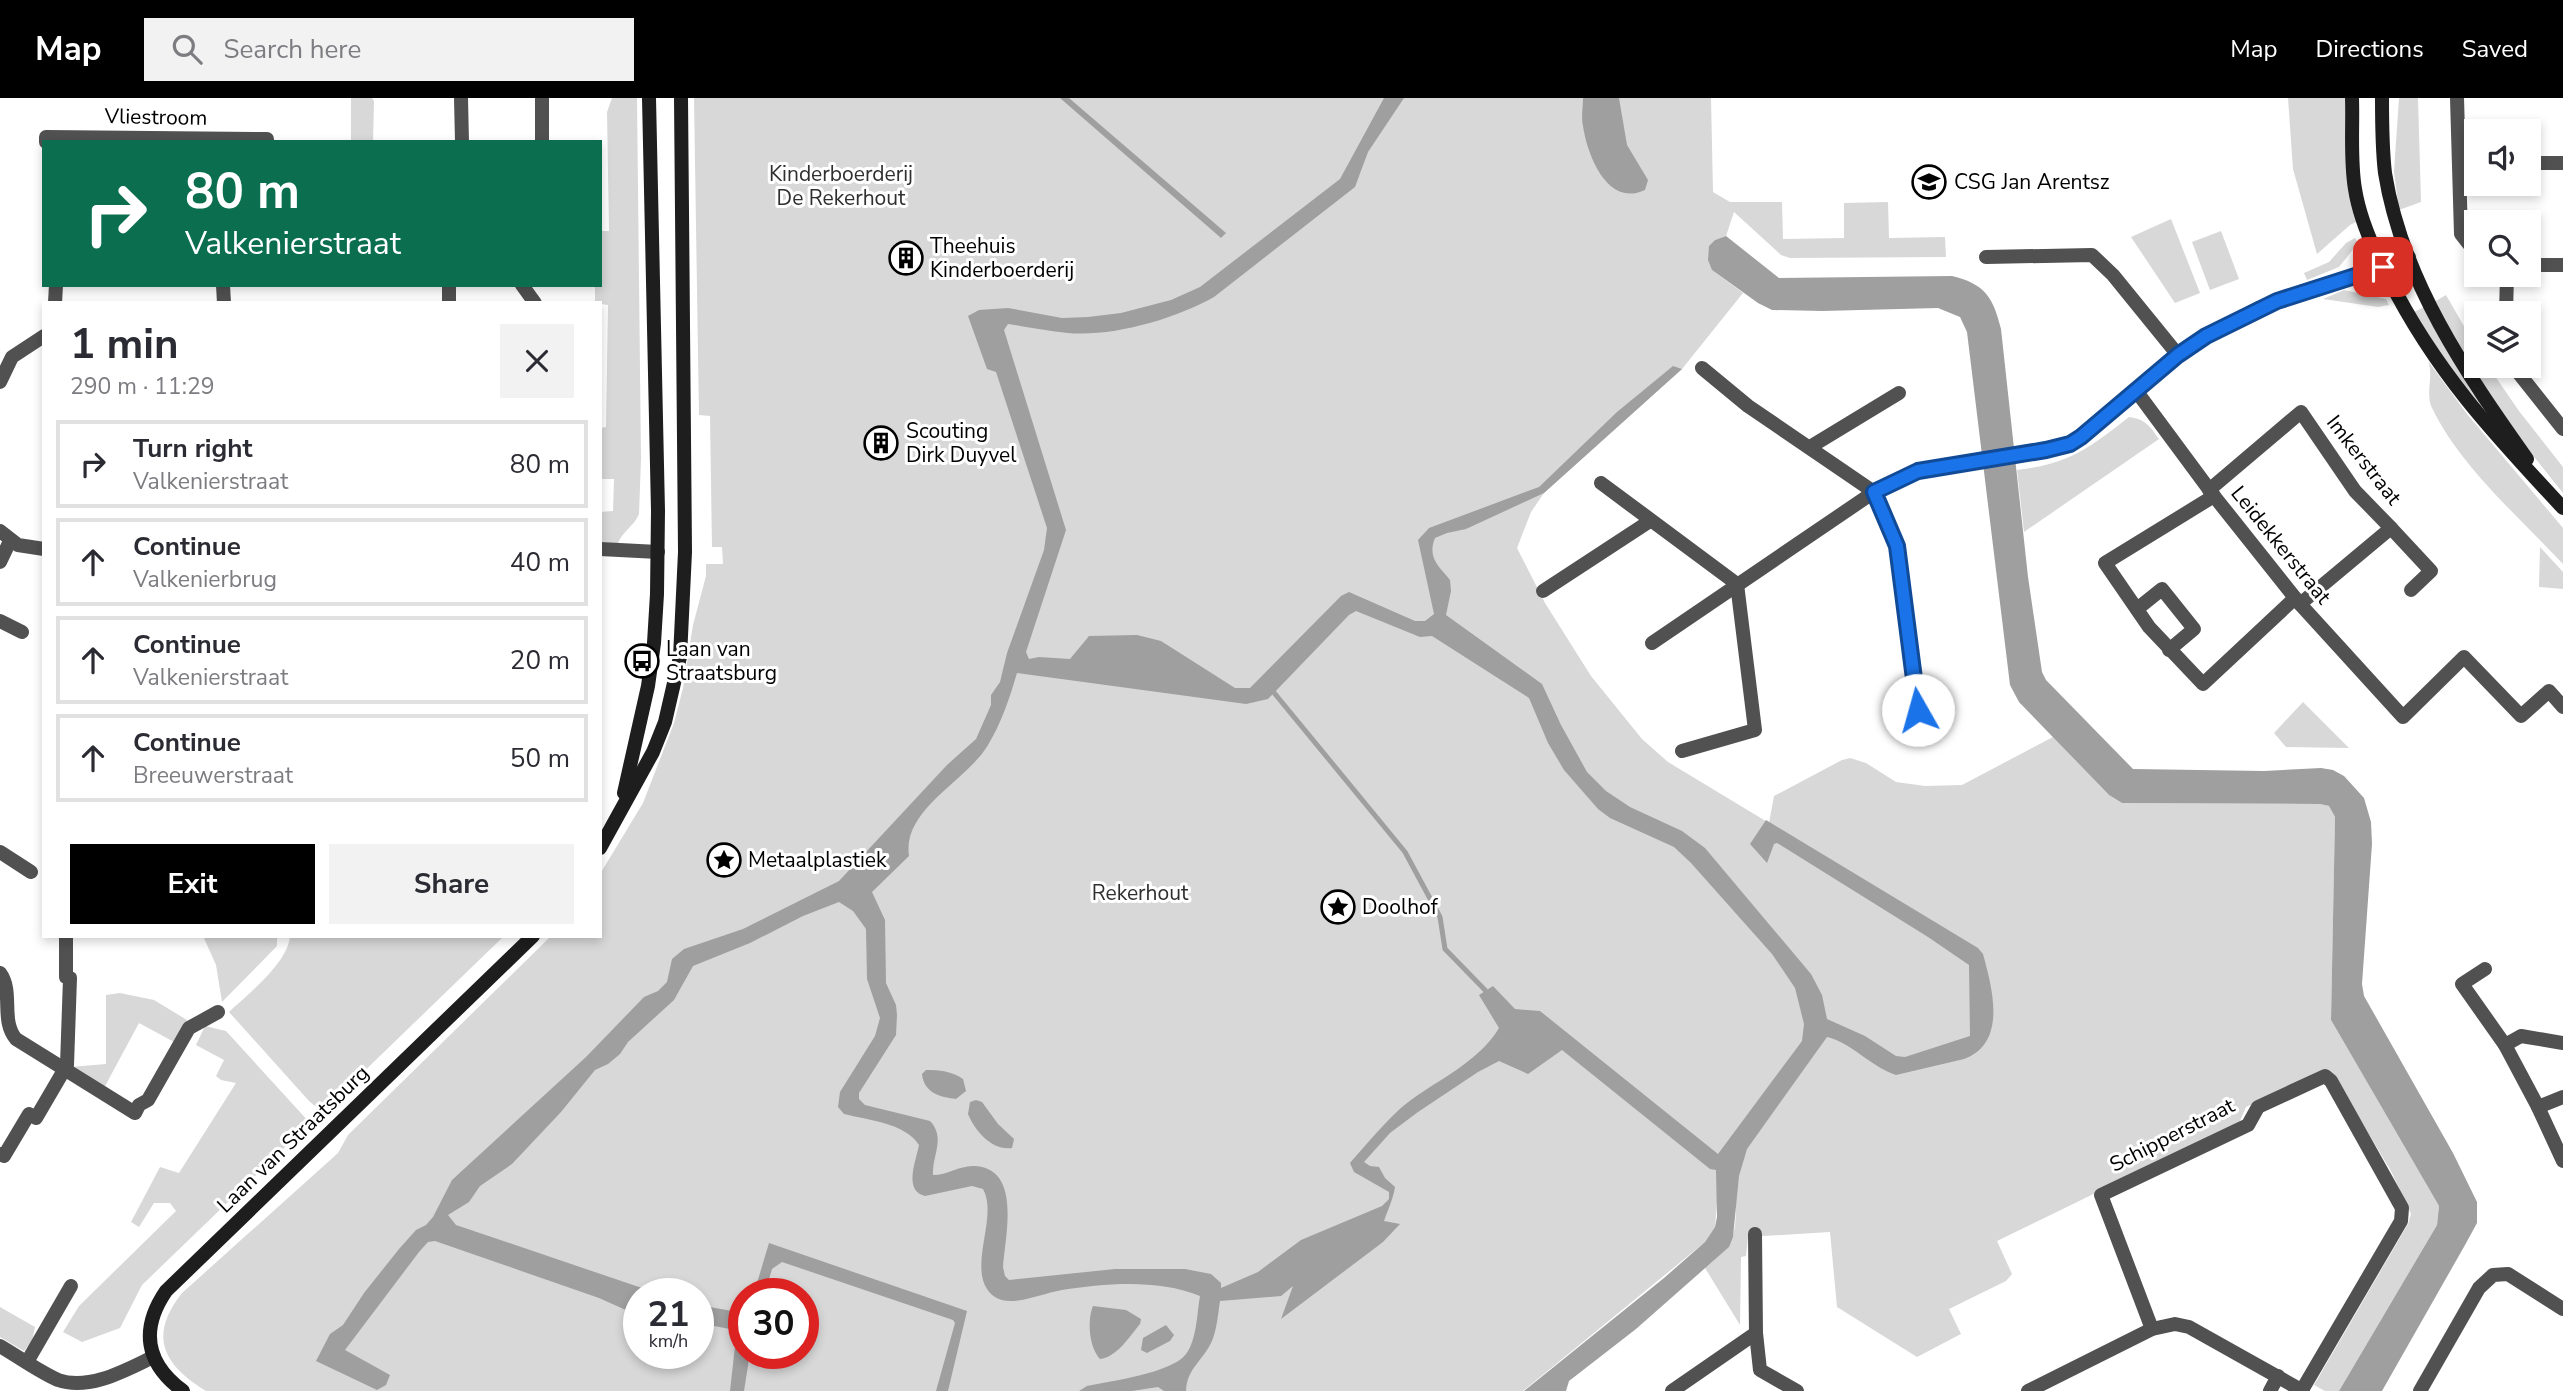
<!DOCTYPE html>
<meta charset="utf-8">
<style>
:root{--surface:#fff;--page:#f2f2f3;--text:#2b2b33;--muted:#7c7c81;--line:#e1e1e2;--accent:#000}
body{margin:0;font-family:"Nunito Sans",sans-serif;background:var(--page);color:var(--text);height:100vh;display:flex;flex-direction:column;font-size:26px;white-space:nowrap}
*{box-sizing:border-box;margin:0}
p{font-size:23px;color:var(--muted)}
.icon{flex:none;width:38px;height:38px;fill:none;stroke:currentColor;stroke-width:2;stroke-linecap:round;stroke-linejoin:round}
.map{position:relative;flex:1;overflow:hidden}
.drawer{position:absolute;left:42px;top:203px;width:560px;height:637px;display:flex;flex-direction:column;background:var(--surface);border-radius:0px;box-shadow:0 4px 10px #0003}
.drawer>*{flex:none}
.banner{position:absolute;left:42px;top:42px;width:560px;height:147px;border-radius:0px;box-shadow:0 4px 10px #0003;background:#0b6e4f;color:#fff;overflow:hidden}
.tools{position:absolute;left:2464px;top:21px;display:grid;gap:14px}
.tools a{display:grid;place-items:center;width:77px;height:77px;border-radius:0px;background:var(--surface);box-shadow:0 4px 10px #0003;font-size:35px}
.speed{position:absolute;left:623px;top:1180px;display:flex;gap:14px;font-size:35px;font-weight:700;text-align:center}
.speed>*{display:grid;place-content:center;width:91px;height:91px;border-radius:50%;background:var(--surface);box-shadow:0 4px 10px #0003;line-height:1}
.speed small{font-size:18px;font-weight:400}
.speed .limit{border:10px solid #d22;background:#fff;color:#111}
.pin{position:absolute;display:grid;place-items:center;width:60px;height:60px;color:#fff;margin:-30px;border-radius:14px;box-shadow:0 4px 10px #0006}
.me{position:absolute;width:77px;margin:-38px;rotate:353deg;stroke-linejoin:round;filter:drop-shadow(0 0 5px #0008)}
.turn{display:flex;align-items:center;gap:24px;height:147px;padding:0 28px;font-size:32px}
.turn .icon{width:91px;height:91px;stroke-width:2.5}
.turn b{display:block;font-size:49px;line-height:60px}
.round{display:grid;place-items:center;flex:none;width:74px;height:74px;border-radius:0px;background:var(--page)}
.summary{display:flex;align-items:center;justify-content:space-between;height:119px;padding:0 28px}
h1{font-size:42px;font-weight:700;line-height:52px}
.cta{display:flex;gap:14px;margin-top:auto;padding:14px 28px}
.cta a{flex:1;height:80px;border-radius:0px;background:var(--accent);color:#fff;font-size:28px;font-weight:700;line-height:80px;text-align:center}
.cta a+a{background:var(--page);color:var(--text)}
ul{padding:0;list-style:none}
li{display:flex;align-items:center;gap:21px;height:88px;margin:0 14px 10px;padding:0 14px;border:4px solid var(--line);border-radius:0px}
li div{flex:1}
li b{display:block;font-size:26px}
li em{font-style:normal}
header{display:flex;align-items:center;gap:42px;box-sizing:border-box;height:98px;padding:0 35px;background:var(--accent);color:#fff}
header strong{font-size:33px}
nav{display:flex;gap:38px;margin-inline-start:auto;font-size:24px}
.search{width:490px;height:63px;background:var(--page);display:flex;align-items:center;gap:18px;box-sizing:border-box;padding:0 24px;border-radius:0px;color:var(--muted);font-size:26px}
.map>svg:first-child{display:block}
.green{fill:#d8d8d8;fill-rule:evenodd}
.water{fill:#9f9f9f;fill-rule:evenodd}
.lines{fill:none;stroke-linecap:round;stroke-linejoin:round}
.stream{stroke:#9f9f9f;stroke-width:5}
.street{stroke:#515151;stroke-width:14}
.secondary{stroke:#1e1e1e;stroke-width:14}
.route-casing{stroke:#114b97;stroke-width:18}
.route{stroke:#1a73e8;stroke-width:12}
.labels{text-anchor:middle;dominant-baseline:central;stroke-width:6;stroke-linejoin:round;paint-order:stroke}
.street-label{font-size:21px;fill:#000;stroke:#fff}
.park-label{font-size:21px;fill:#2f2f2f;stroke:#fff}
.poi-label{font-size:21px;fill:#000;stroke:#fff;text-anchor:start}
</style>
<header>
<strong>Map</strong>
<div class="search"><svg class="icon" aria-label="search" viewBox="0 0 24 24"><circle cx="10" cy="10" r="6"/><path d="M15 15l6 6"/></svg>Search here</div>
<nav><a>Map</a><a>Directions</a><a>Saved</a></nav>
</header>
<div class="map">
<svg width="2563" height="1293" viewBox="0 0 2563 1293">
<rect width="100%" height="100%" fill="#fff"/>
<g class="green">
<polygon points="351,0 372,0 374,3 373,44 351,44"/>
<path d="M 612,0 L 637,0 L 641,361 L 639,416 C 634,428 623,433 618,445 L 600,446 L 600,414 L 613,413 L 614,381 L 600,381 L 600,330 L 606,329 L 608,207 L 595,205 L 595,187 L 600,187 L 600,133 L 609,133 L 607,14 Z"/>
<path d="M 694,0 L 1711,0 L 1713,94 L 1730,104 L 1782,104 L 1783,141 L 1844,140 L 1844,105 L 1888,104 L 1889,140 L 1945,139 L 1946,159 L 1790,160 L 1781,157 L 1734,114 L 1726,138 L 1715,142 L 1712,172 L 1743,195 L 1682,271 L 1544,395 L 1531,414 L 1517,450 L 1545,505 L 1591,578 L 1642,641 L 1668,664 L 1769,725 L 1774,698 L 1842,662 L 1850,660 L 1866,665 L 1896,684 L 1925,688 L 1962,687 L 2053,639 L 2109,697 L 2122,705 L 2320,706 L 2329,708 L 2335,719 L 2331,922 L 2439,1108 L 2437,1127 L 2339,1293 L 2325,1293 L 2314,1287 L 2408,1126 L 2411,1116 L 2391,1073 L 2340,988 L 2319,976 L 2246,1009 L 2239,1025 L 1997,1143 L 2012,1176 L 2006,1183 L 1949,1211 L 1961,1236 L 1917,1259 L 1837,1209 L 1830,1134 L 1748,1139 L 1746,1158 L 1741,1159 L 1740,1227 L 1705,1170 C 1733,1146 1736,1142 1736,1103 L 1717,1104 L 1715,1129 L 1705,1144 L 1523,1293 L 206,1293 C 163,1267 148,1238 182,1195 L 338,1055 L 348,1037 L 551,838 L 600,838 L 600,776 L 643,705 L 674,625 L 683,590 L 693,527 L 706,478 L 706,466 L 723,466 L 722,449 L 712,449 L 710,318 L 699,317 ZM 639,1195 L 698,1195 L 698,1255 L 639,1255 ZM 744,1195 L 803,1195 L 803,1255 L 744,1255 Z"/>
<polygon points="2288,0 2346,0 2356,124 2350,127 2317,156 2293,71"/>
<polygon points="2399,0 2418,0 2421,104 2399,112 2394,74"/>
<polygon points="2171,121 2200,195 2175,205 2131,139"/>
<polygon points="2221,133 2239,181 2210,192 2192,144"/>
<polygon points="2355,140 2358,145 2339,169 2307,182 2304,175 2329,164 2346,145"/>
<polygon points="2344,192 2386,201 2389,207 2378,209 2323,201"/>
<polygon points="2446,197 2476,249 2476,268 2488,268 2519,313 2563,369 2563,395 2503,320 2434,204"/>
<polygon points="2424,209 2482,308 2479,311 2412,215"/>
<path d="M 2428,263 L 2467,316 L 2563,430 L 2563,466 C 2519,419 2460,368 2432,310 C 2425,296 2434,278 2428,263 Z"/>
<path d="M 2129,319 C 2145,321 2150,328 2159,341 L 2024,434 L 2017,372 C 2069,366 2089,350 2129,319 Z"/>
<polygon points="2540,449 2563,474 2563,491 2539,489"/>
<polygon points="2303,604 2349,650 2286,649 2274,635"/>
<polygon points="203,838 277,838 277,848 222,904 216,867"/>
<path d="M 290,838 L 504,838 L 322,1014 L 309,1003 L 229,914 C 248,896 288,865 290,838 Z"/>
<polygon points="120,895 154,902 187,922 176,945 139,925 104,990 70,969 106,966 106,897"/>
<polygon points="205,928 226,933 310,1025 142,1187 120,1230 82,1244 63,1234 79,1208 176,1113 170,1105 154,1105 139,1129 131,1124 160,1069 179,1075 236,985 221,982 216,978 224,962 196,947"/>
<polygon points="0,1209 35,1229 32,1243 24,1253 0,1239"/>
</g>
<g class="water">
<polygon points="1060,0 1069,0 1226,135 1221,140"/>
<path d="M 1384,0 L 1404,0 L 1368,54 L 1355,89 L 1214,199 C 1175,221 1113,239 1068,235 C 1048,233 1028,229 1008,226 L 1004,232 L 1066,432 L 1026,554 L 1029,561 L 1039,559 L 1070,561 L 1089,538 L 1137,537 L 1161,543 L 1235,590 L 1250,590 L 1341,498 L 1349,494 L 1415,523 L 1425,523 L 1434,516 L 1418,442 L 1429,430 L 1539,389 L 1617,314 L 1673,268 L 1682,271 L 1544,395 L 1466,431 L 1447,435 L 1435,440 C 1427,460 1439,468 1450,482 L 1451,493 L 1446,517 L 1542,586 L 1561,627 L 1587,674 L 1606,693 L 1630,709 L 1682,733 L 1705,750 L 1811,876 L 1822,897 L 1827,921 L 1865,938 L 1896,958 L 1905,959 L 1970,938 L 1969,867 L 1928,839 L 1777,745 L 1774,746 L 1767,765 L 1750,746 L 1766,722 L 1978,850 L 1983,856 C 1992,889 2008,945 1964,961 L 1896,977 C 1871,969 1852,945 1827,939 L 1747,1051 L 1739,1078 L 1733,1139 L 1729,1149 L 1636,1231 L 1569,1283 L 1566,1293 L 1524,1293 L 1664,1180 L 1705,1144 L 1715,1129 L 1717,1119 L 1716,1072 L 1710,1071 L 1562,952 L 1528,976 L 1499,963 L 1478,974 L 1418,1014 L 1390,1035 L 1364,1064 L 1370,1068 L 1379,1069 L 1385,1080 L 1395,1089 C 1393,1102 1388,1111 1384,1123 L 1400,1126 L 1383,1144 L 1281,1221 L 1293,1188 L 1281,1198 L 1220,1203 C 1218,1216 1217,1231 1212,1243 C 1203,1263 1187,1270 1186,1293 L 1164,1293 L 1158,1289 L 1132,1293 L 1079,1293 L 1087,1288 C 1111,1283 1172,1275 1186,1256 C 1197,1242 1197,1214 1200,1198 C 1159,1181 1106,1185 1062,1192 C 1045,1195 1027,1203 1010,1203 C 1000,1203 992,1199 987,1191 C 970,1165 998,1117 983,1091 L 972,1088 L 925,1098 C 903,1093 916,1063 919,1047 C 905,1025 868,1022 844,1016 L 838,1009 L 840,994 L 875,938 L 880,920 L 867,881 L 866,831 L 853,813 L 839,804 L 803,818 L 750,845 L 693,868 L 674,902 L 628,944 L 620,956 L 608,966 L 595,972 L 561,1014 L 512,1066 L 480,1088 L 469,1104 L 448,1117 L 456,1127 L 642,1190 L 641,1195 L 639,1195 L 637,1217 L 599,1200 L 435,1143 L 428,1144 L 419,1154 L 345,1252 L 390,1277 L 386,1287 L 377,1292 L 316,1263 L 330,1236 L 343,1227 L 364,1195 L 399,1151 L 416,1132 L 426,1127 L 433,1119 L 452,1082 L 586,959 L 644,899 L 658,893 L 667,884 L 672,861 L 684,851 L 743,831 L 839,783 L 947,667 L 976,641 L 991,607 L 991,597 L 1000,584 L 1007,555 L 1044,452 L 1047,430 L 996,274 L 987,271 L 968,218 L 979,212 L 1008,210 L 1062,220 L 1088,219 L 1121,215 L 1171,202 L 1200,189 L 1340,81 ZM 1356,513 L 1420,539 L 1432,538 L 1529,600 L 1548,645 L 1564,672 L 1598,711 L 1610,720 L 1674,749 L 1691,765 L 1772,856 L 1795,890 L 1804,926 L 1802,943 L 1718,1056 L 1540,913 L 1515,911 L 1493,888 L 1479,897 L 1499,930 C 1479,964 1437,982 1407,1005 C 1389,1019 1366,1047 1350,1065 L 1354,1074 L 1389,1094 L 1389,1101 L 1382,1108 L 1301,1142 L 1258,1174 L 1221,1190 L 1221,1185 L 1211,1176 L 1185,1171 L 1115,1171 L 1009,1182 L 1005,1178 L 1003,1169 C 1005,1138 1022,1071 975,1068 C 960,1067 948,1077 933,1077 C 932,1057 946,1040 930,1023 L 865,1007 L 859,1001 L 859,995 L 896,937 L 897,917 L 896,907 L 886,885 L 885,822 L 872,794 L 909,758 C 902,711 967,683 988,647 C 1001,626 1010,599 1017,575 L 1246,606 L 1268,601 L 1349,517 Z"/>
<path d="M 1583,0 L 1619,0 L 1627,47 L 1648,82 L 1645,92 C 1607,110 1587,56 1583,28 C 1581,19 1583,9 1583,0 Z"/>
<path d="M 1726,138 L 1779,180 L 1952,178 C 1985,186 1993,199 2001,231 L 2028,479 L 2042,574 L 2046,582 L 2133,671 L 2264,673 L 2321,670 L 2333,672 L 2344,678 L 2364,700 L 2371,724 L 2372,746 L 2362,886 L 2364,898 L 2453,1055 L 2477,1104 L 2477,1125 L 2465,1147 L 2382,1293 L 2339,1293 L 2437,1127 L 2439,1108 L 2331,922 L 2335,719 L 2329,708 L 2320,706 L 2122,705 L 2109,697 L 2019,604 L 2010,587 L 1967,234 L 1960,219 L 1938,210 L 1822,213 L 1772,212 L 1758,205 L 1712,172 L 1708,162 L 1709,148 L 1715,142 Z"/>
<path d="M 926,972 C 940,972 951,973 963,981 L 966,993 L 956,1001 C 940,999 924,995 922,976 Z"/>
<path d="M 976,1002 L 982,1004 L 998,1026 L 1014,1041 L 1012,1050 C 992,1053 975,1033 968,1016 L 970,1004 Z"/>
<polygon points="769,1145 967,1213 948,1293 936,1293 955,1225 953,1222 782,1164 772,1171 765,1195 754,1195"/>
<polygon points="698,1207 744,1215 744,1255 750,1255 744,1293 730,1293 736,1239 730,1231 698,1225"/>
<path d="M 1093,1208 L 1126,1212 L 1141,1221 L 1140,1226 C 1129,1239 1117,1259 1100,1261 C 1089,1249 1087,1222 1093,1208 Z"/>
<polygon points="1166,1227 1174,1237 1170,1243 1147,1255 1141,1252 1143,1240"/>
</g>
<g class="lines">
<polyline class="stream" points="1271,591 1405,754 1440,819 1445,851 1485,892"/>
<g class="street">
<polyline points="461,0 462,44"/>
<polyline points="542,0 542,44"/>
<polyline points="2457,0 2461,136 2476,155"/>
<polyline points="46,44 46,39 267,41 267,44"/>
<polyline points="2537,65 2563,65"/>
<polyline points="1986,159 2092,157 2113,177 2178,257"/>
<polyline points="2529,167 2563,167"/>
<polyline points="223,187 224,205"/>
<polyline points="522,187 535,205"/>
<polyline points="55,205 56,187"/>
<polyline points="449,205 449,187"/>
<polyline points="2506,215 2507,177"/>
<polyline points="2513,268 2563,331"/>
<polyline points="1702,270 1748,308 1874,394 1897,448 1918,612 1938,611"/>
<polyline points="0,284 12,259 44,238"/>
<polyline points="2137,294 2214,398 2300,506 2403,619 2464,559 2521,618 2549,593 2563,609"/>
<polyline points="1810,349 1899,295"/>
<polyline points="1601,385 1737,486 1755,632 1682,653"/>
<polyline points="2209,392 2301,314 2355,393 2391,430 2300,506"/>
<polyline points="2214,398 2105,465 2149,529 2203,586 2295,500"/>
<polyline points="2391,430 2431,473 2411,492"/>
<polyline points="0,433 18,447 44,451"/>
<polyline points="600,451 658,454"/>
<polyline points="0,464 10,443"/>
<polyline points="1543,493 1650,423"/>
<polyline points="2137,511 2162,491 2194,531 2169,552"/>
<polyline points="0,523 22,534"/>
<polyline points="1652,545 1874,394 1918,373 2046,352 2070,346 2081,339 2178,257 2206,238 2259,210 2409,159"/>
<polyline points="0,754 31,774"/>
<polyline points="2485,871 2462,886 2505,947 2538,1009 2563,1063"/>
<path d="M 0,875 C 14,894 0,922 16,941 L 135,1015 L 139,1007 L 148,1002 L 189,930 L 218,914"/>
<polyline points="2505,947 2521,938 2563,945"/>
<polyline points="2538,1009 2563,999"/>
<polyline points="0,1056 4,1058 29,1016 36,1020 67,967 70,880 66,879 66,838"/>
<polyline points="1755,1136 1756,1235 1760,1272 1797,1293"/>
<polyline points="2152,1231 2101,1097 2248,1027 2258,1009 2325,978 2331,983 2402,1110 2401,1123 2302,1292"/>
<path d="M 0,1248 C 19,1259 38,1273 58,1282 C 89,1293 126,1272 153,1259"/>
<polyline points="27,1264 71,1188"/>
<polyline points="1672,1293 1756,1235"/>
<polyline points="2028,1293 2152,1231 2175,1226 2189,1229 2303,1293"/>
<polyline points="2270,1293 2278,1278"/>
<polyline points="2420,1293 2479,1190 2493,1177 2508,1176 2563,1211"/>
</g>
<g class="secondary">
<path d="M 2352,0 C 2353,30 2350,62 2355,91 C 2360,123 2374,153 2389,181 C 2435,273 2494,336 2563,410"/>
<path d="M 2382,0 C 2382,25 2382,50 2385,75 C 2402,182 2466,275 2527,361"/>
<polyline points="624,695 648,588 654,545 657,496 658,413 649,0"/>
<polyline points="600,750 653,654 665,624 680,559 685,454 681,0"/>
<path d="M 183,1293 C 145,1265 140,1231 166,1193 L 533,838"/>
</g>
</g>
<g class="lines">
<defs>
<polyline id="route" points="1918,612 1897,448 1874,394 1918,373 2046,352 2070,346 2081,339 2178,257 2206,238 2277,203 2383,169"/>
</defs>
<use href="#route" class="route-casing"/>
<use href="#route" class="route"/>
</g>
<defs>
<symbol id="school-ring" viewBox="-11 -11 22 22"><circle r="9.5" fill="#fff" stroke="#000" stroke-width="1.5"/><path d="M0-5L7-2L0 1L-7-2ZM-4 1L0 2.5L4 1V4Q0 6-4 4Z" fill="#000"/></symbol>
<symbol id="building-ring" viewBox="-11 -11 22 22"><circle r="9.5" fill="#fff" stroke="#000" stroke-width="1.5"/><path d="M-4-6H4V6H1V3H-1V6H-4ZM-2.5-4.3h1.7v1.8h-1.7ZM.8-4.3h1.7v1.8H.8ZM-2.5-1h1.7V.8h-1.7ZM.8-1h1.7V.8H.8Z" fill="#000"/></symbol>
<symbol id="bus-ring" viewBox="-11 -11 22 22"><circle r="9.5" fill="#fff" stroke="#000" stroke-width="1.5"/><path d="M-5-6H5V4H4V6H2V4H-2V6H-4V4H-5ZM-3.5-4V0h7V-4ZM-3.5 1.2v1.5H-2V1.2ZM2 1.2v1.5H3.5V1.2Z" fill="#000"/></symbol>
<symbol id="sight-ring" viewBox="-11 -11 22 22"><circle r="9.5" fill="#fff" stroke="#000" stroke-width="1.5"/><path d="M0-6L1.8-2.2L6-1.7L2.9 1.2L3.7 5.4L0 3.3L-3.7 5.4L-2.9 1.2L-6-1.7L-1.8-2.2Z" fill="#000"/></symbol>
</defs>
<g fill-rule="evenodd">
<use href="#school-ring" x="1910" y="65" width="38" height="38"/>
<use href="#building-ring" x="887" y="141" width="38" height="38"/>
<use href="#building-ring" x="862" y="326" width="38" height="38"/>
<use href="#bus-ring" x="623" y="544" width="38" height="38"/>
<use href="#sight-ring" x="705" y="743" width="38" height="38"/>
<use href="#sight-ring" x="1319" y="790" width="38" height="38"/>
</g>
<g class="labels">
<g class="street-label">
<text transform="translate(156 19) rotate(1)">Vliestroom</text>
<text transform="translate(2364 362) rotate(52)">Imkerstraat</text>
<text transform="translate(2281 447) rotate(51)">Leidekkerstraat</text>
<text transform="translate(2172 1037) rotate(-27)">Schipperstraat</text>
<text transform="translate(293 1041) rotate(-44)">Laan van Straatsburg</text>
</g>
<g class="park-label">
<text x="841" y="76">Kinderboerderij<tspan x="841" dy="24">De Rekerhout</tspan></text>
<text x="1140" y="795">Rekerhout</text>
</g>
<g class="poi-label">
<text x="1954" y="84">CSG Jan Arentsz</text>
<text x="930" y="148">Theehuis<tspan x="930" dy="24">Kinderboerderij</tspan></text>
<text x="906" y="333">Scouting<tspan x="906" dy="24">Dirk Duyvel</tspan></text>
<text x="666" y="551">Laan van<tspan x="666" dy="24">Straatsburg</tspan></text>
<text x="748" y="762">Metaalplastiek</text>
<text x="1362" y="809">Doolhof</text>
</g>
</g>
</svg>
<div class="tools">
<a><svg class="icon" aria-label="sound" viewBox="0 0 24 24"><path d="M4 9h4l5-4v14l-5-4H4zM17 9q2 3 0 6"/></svg></a>
<a><svg class="icon" aria-label="search" viewBox="0 0 24 24"><circle cx="10" cy="10" r="6"/><path d="M15 15l6 6"/></svg></a>
<a><svg class="icon" aria-label="layers" viewBox="0 0 24 24"><path d="M12 4l9 5-9 5-9-5zM3 14l9 5 9-5"/></svg></a>
</div>
<div class="speed"><div>21<small>km/h</small></div><div class="limit">30</div></div>
<div class="pin" style="left:2383px;top:169px;background:#d93025"><svg class="icon" aria-label="arrive" viewBox="0 0 24 24"><path d="M6 21V4h12l-3 4 3 4H6"/></svg></div>
<svg class="me" style="left:1918px;top:612px" viewBox="-20 -20 40 40"><circle r="19" fill="#fff"/><path d="M0-13L10 11 0 6-10 11z" fill="#1a73e8"/></svg>
<div class="banner">
<div class="turn"><svg class="icon" aria-label="right" viewBox="0 0 24 24"><path d="M7 20v-9h11M14 6l5 5-5 5"/></svg><div><b>80 m</b>Valkenierstraat</div></div>
</div>
<section class="drawer">
<div class="summary"><div><h1>1 min</h1><p>290 m · 11:29</p></div><a class="round"><svg class="icon" aria-label="close" viewBox="0 0 24 24"><path d="M6 6l12 12M18 6L6 18"/></svg></a></div>
<ul>
<li><svg class="icon" aria-label="right" viewBox="0 0 24 24"><path d="M7 20v-9h11M14 6l5 5-5 5"/></svg><div><b>Turn right</b><p>Valkenierstraat</p></div><em>80 m</em></li>
<li><svg class="icon" aria-label="ahead" viewBox="0 0 24 24"><path d="M12 20V5M6 11l6-6 6 6"/></svg><div><b>Continue</b><p>Valkenierbrug</p></div><em>40 m</em></li>
<li><svg class="icon" aria-label="ahead" viewBox="0 0 24 24"><path d="M12 20V5M6 11l6-6 6 6"/></svg><div><b>Continue</b><p>Valkenierstraat</p></div><em>20 m</em></li>
<li><svg class="icon" aria-label="ahead" viewBox="0 0 24 24"><path d="M12 20V5M6 11l6-6 6 6"/></svg><div><b>Continue</b><p>Breeuwerstraat</p></div><em>50 m</em></li>
</ul>
<div class="cta"><a>Exit</a><a>Share</a></div>
</section>
</div>
